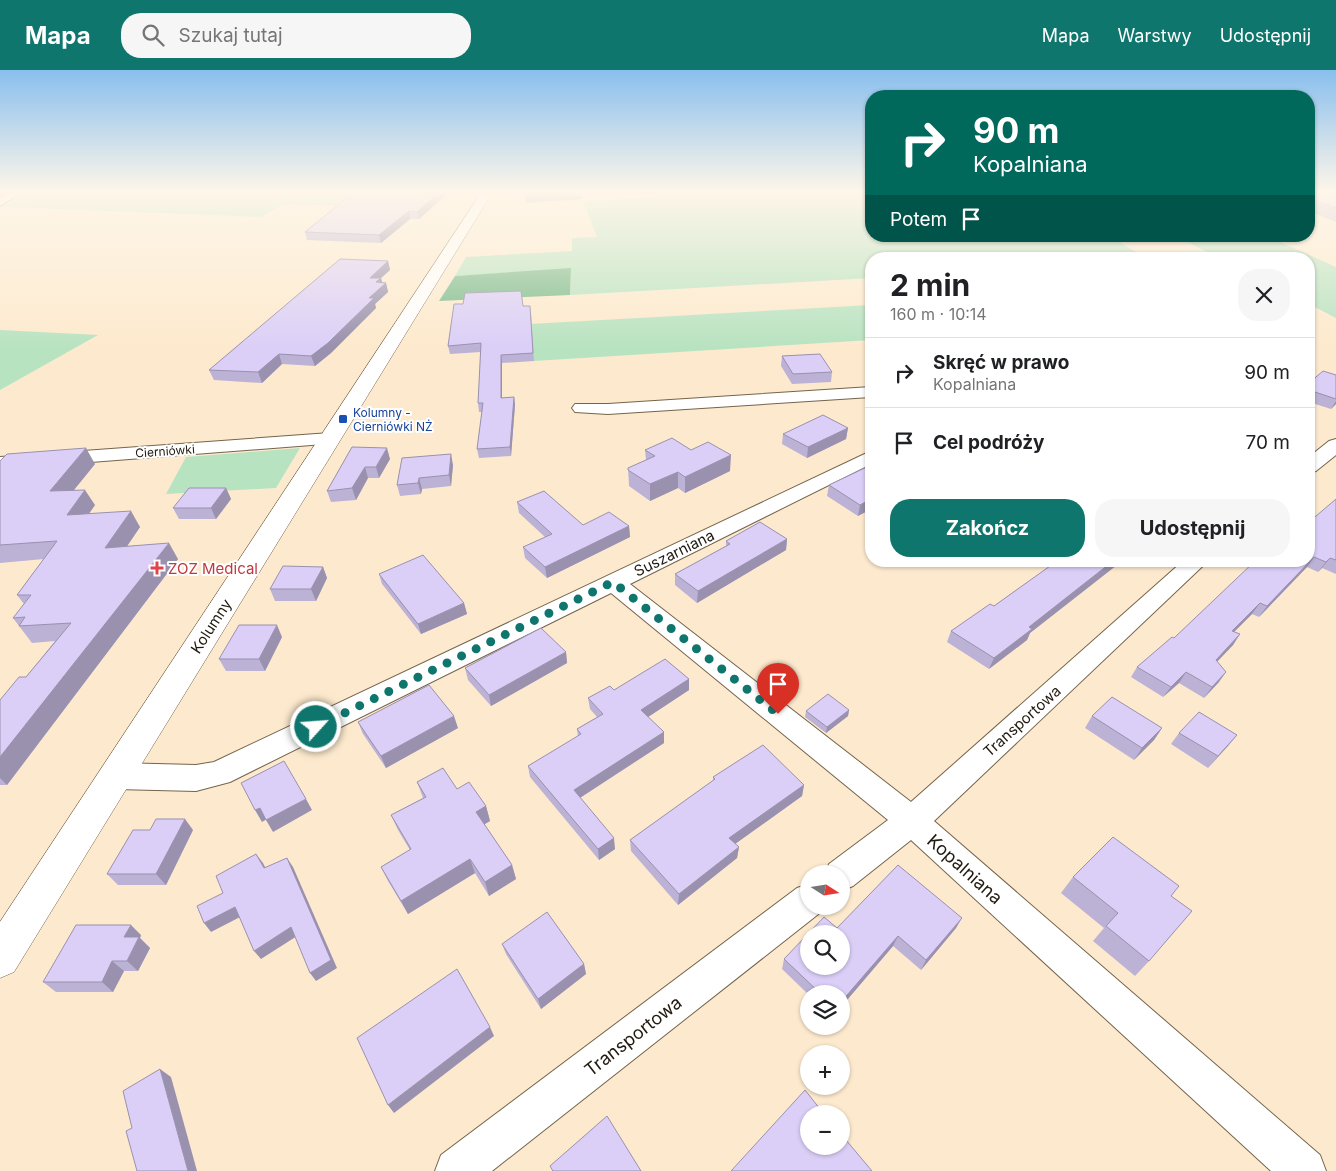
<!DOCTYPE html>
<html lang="pl">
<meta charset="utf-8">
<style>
:root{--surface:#fff;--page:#f6f6f6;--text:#202124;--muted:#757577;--line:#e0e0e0;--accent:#0f766e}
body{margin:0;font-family:Inter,sans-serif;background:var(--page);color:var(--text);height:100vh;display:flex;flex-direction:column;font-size:19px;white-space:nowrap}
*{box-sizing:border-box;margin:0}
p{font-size:16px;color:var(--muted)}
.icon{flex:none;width:28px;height:28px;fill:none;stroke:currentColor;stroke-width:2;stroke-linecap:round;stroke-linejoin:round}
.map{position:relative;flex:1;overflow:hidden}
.details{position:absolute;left:865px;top:182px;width:450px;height:315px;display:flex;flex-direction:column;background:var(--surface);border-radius:20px;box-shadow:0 1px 4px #0004}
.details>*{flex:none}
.guide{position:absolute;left:865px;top:20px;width:450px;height:152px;border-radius:20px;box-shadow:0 1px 4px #0004;background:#00695c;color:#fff;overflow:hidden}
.needle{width:32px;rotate:102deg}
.tools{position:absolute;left:800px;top:795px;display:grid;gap:10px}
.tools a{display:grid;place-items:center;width:50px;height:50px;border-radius:50%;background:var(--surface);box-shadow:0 1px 4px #0004;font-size:25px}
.pin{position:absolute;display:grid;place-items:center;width:42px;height:42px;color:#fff;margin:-51px -21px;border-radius:50% 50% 50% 0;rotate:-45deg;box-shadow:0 0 5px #0007}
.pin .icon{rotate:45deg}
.me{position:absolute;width:55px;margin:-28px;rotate:64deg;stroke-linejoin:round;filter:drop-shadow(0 0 4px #0008)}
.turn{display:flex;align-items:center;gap:18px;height:105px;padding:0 25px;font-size:22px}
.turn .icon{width:65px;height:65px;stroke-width:2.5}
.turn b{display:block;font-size:35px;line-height:42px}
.then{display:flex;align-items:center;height:48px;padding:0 25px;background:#0003;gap:10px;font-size:19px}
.round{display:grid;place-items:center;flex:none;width:52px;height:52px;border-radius:20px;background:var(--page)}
.headline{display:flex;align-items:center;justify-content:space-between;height:85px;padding:0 25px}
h1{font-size:30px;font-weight:700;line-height:38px}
.button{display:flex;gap:10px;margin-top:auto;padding:10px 25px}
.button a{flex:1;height:58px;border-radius:20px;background:var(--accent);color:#fff;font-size:20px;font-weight:700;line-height:58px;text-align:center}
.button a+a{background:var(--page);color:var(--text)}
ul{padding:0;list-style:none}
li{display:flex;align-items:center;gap:15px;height:70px;padding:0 25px;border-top:1px solid var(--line)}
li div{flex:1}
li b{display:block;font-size:19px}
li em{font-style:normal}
header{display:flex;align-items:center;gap:30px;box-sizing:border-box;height:70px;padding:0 25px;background:var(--accent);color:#fff}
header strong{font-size:24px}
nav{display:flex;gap:28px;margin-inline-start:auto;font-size:18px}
.search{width:350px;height:45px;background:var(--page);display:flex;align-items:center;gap:12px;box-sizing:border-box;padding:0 18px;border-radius:20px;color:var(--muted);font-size:19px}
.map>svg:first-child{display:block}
.green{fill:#b8e3c1}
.forest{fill:#78ba89}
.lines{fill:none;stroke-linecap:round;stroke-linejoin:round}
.street-casing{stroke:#75644b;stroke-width:2}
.secondary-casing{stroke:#75644b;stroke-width:1}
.street{fill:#fff;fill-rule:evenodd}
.secondary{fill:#fff;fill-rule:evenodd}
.wall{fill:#bcb2d5}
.shaded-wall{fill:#9991ae}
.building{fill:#dbcff8;stroke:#9991ae;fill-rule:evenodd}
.route{stroke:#0f766e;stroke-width:9;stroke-dasharray:0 16.2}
.transit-dot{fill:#1a4fb4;stroke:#fff;stroke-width:2}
.health-dot{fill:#e0444e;stroke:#fff;stroke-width:2}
.labels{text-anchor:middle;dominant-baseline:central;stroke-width:4;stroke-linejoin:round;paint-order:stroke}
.far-transit-label{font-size:12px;fill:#164399;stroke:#fff;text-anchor:start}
.far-street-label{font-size:12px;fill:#211a10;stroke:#fff}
.street-label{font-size:15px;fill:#211a10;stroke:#fff}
.health-label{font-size:15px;fill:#be3a42;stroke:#fff;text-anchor:start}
.near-street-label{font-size:18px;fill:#211a10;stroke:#fff}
</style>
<header>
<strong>Mapa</strong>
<div class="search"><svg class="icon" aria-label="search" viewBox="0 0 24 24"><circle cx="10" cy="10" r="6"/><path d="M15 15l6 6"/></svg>Szukaj tutaj</div>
<nav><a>Mapa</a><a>Warstwy</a><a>Udostępnij</a></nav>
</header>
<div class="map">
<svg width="1336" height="1101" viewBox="0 0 1336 1101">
<rect width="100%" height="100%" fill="#fdeace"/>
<g class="green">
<polygon points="25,123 357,123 348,136 284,134 261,147 4,137"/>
<polygon points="655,123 871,123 871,166 1109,166 1148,189 871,189 871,208 570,225 571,199 455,206 466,187 572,181 572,168 597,167 583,131 657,128"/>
<polygon points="1176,166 1267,166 1336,197 1336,248 1309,234 1309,189 1220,189"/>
<polygon points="871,235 871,270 534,291 530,254"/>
<polygon points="0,260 98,265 0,320"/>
<polygon points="300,378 276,418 166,424 186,387"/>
</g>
<polygon class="forest" points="571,198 570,225 439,231 455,206"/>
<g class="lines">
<defs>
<g id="street">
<polygon points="8,123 21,123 0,136 0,128"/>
<polygon points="871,317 871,327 608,344 575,342 572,338 575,334 608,334"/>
<polygon points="330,363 337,365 339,369 337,373 0,399 0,387"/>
<polygon points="1336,369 1336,385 1316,401 1309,403 1309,387 1329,371"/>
<polygon points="871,381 871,394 630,514 911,732 1183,491 1208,491 934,751 1320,1085 1326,1101 1271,1101 911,770 853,816 841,821 841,804 825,804 829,794 888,750 611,523 230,712 196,721 116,719 105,715 101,706 105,697 116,693 196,695 214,692"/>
<polygon points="809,814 809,836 824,836 821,842 492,1101 435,1101 441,1085 797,818"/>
</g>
<polygon id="secondary" points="481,123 492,123 14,902 0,908 0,852"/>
</defs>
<use href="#street" class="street-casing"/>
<use href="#secondary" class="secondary-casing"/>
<use href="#street" class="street"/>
<use href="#secondary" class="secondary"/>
</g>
<g class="wall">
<polygon points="353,123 458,123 457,124 447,124 419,149 410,149 381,173 307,170 305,162"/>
<polygon points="1309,123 1336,123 1336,152 1309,141"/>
<polygon points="388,191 390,200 381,208 382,212 386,213 388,222 375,234 376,238 331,283 315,296 282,294 262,313 214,310 209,300"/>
<polygon points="523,236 531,243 534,291 502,293 502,328 514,327 515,335 511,386 479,388 477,379 482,342 479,342 478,333 481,282 450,284 448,276"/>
<polygon points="782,286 832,302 831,312 792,314 781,296"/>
<polygon points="1336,305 1336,334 1331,339 1309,332 1309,313"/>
<polygon points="848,358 846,369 807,388 782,374 783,364"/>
<polygon points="352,377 390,389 379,408 368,408 356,430 331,432 327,421"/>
<polygon points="645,380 691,380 730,401 685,423 678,418 650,431 629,416 629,415 628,398 646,390"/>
<polygon points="0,391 95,394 74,420 95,435 89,443 140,457 127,476 178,489 7,715 0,715 0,630 26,607 55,571 32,573 13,548 24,534 17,525 44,489 0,493"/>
<polygon points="453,395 451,416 422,419 421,424 400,426 397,415"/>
<polygon points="829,415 871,439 858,446 827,426"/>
<polygon points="226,418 231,429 216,449 179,449 173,438"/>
<polygon points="1336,429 1336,504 1322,498 1318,502 1307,497 1259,547 1252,544 1234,562 1240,564 1233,575 1217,592 1219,612 1204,628 1179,613 1163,627 1131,607 1137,597 1174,568 1309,491"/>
<polygon points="517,432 583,455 629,456 630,467 547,508 525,488 523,477 545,467 519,443"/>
<polygon points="787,469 786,480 697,533 675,515 675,504 726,476 726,471"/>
<polygon points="1047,491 1122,491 1030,563 1027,570 989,599 947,572 951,561 994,536 1050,496 1046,494"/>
<polygon points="323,497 327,508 316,531 275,531 270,519"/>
<polygon points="379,504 464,533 467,544 421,564 382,514"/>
<polygon points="282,567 265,601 226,601 219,589"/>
<polygon points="566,582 567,593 491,636 468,610 465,598"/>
<polygon points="689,609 689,620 648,647 664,673 580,728 615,779 599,790 530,707 528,696 578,667 577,659 597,647 590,639 588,628 614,620"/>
<polygon points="849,640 848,646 826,663 805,647 806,641"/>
<polygon points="1092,646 1162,658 1154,670 1134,690 1085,658"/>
<polygon points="358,652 458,658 386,698 363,664"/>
<polygon points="1179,663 1237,665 1208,698 1171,674"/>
<polygon points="713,707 804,715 802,726 735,774 739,777 737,788 678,835 631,781 630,770 713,711"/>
<polygon points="417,712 457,719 486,736 490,751 484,754 512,795 516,809 489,826 475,803 408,844 388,811 381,797 410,780 398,760 391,745 423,728"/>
<polygon points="193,760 166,815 118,815 107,804"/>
<polygon points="1073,807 1171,826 1149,891 1135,906 1093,871 1104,858 1061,823"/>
<polygon points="837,858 956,858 921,900 893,876 841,937 841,924 809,924 809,925 782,899 784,889"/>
<polygon points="141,865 140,868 150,878 138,901 124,901 113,922 56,922 43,912"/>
<polygon points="502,874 584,894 586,904 541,939 506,884"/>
</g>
<g class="shaded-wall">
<polygon points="438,123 447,123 447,124 419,149 417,142"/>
<polygon points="574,123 582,123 582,129 526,133 525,126"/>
<polygon points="409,141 410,149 381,173 379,165"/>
<polygon points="388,191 390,200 381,208 383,215 386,213 388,222 375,234 376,238 331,283 315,296 311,286 369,228 370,208"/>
<polygon points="279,284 282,294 262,313 258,302"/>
<polygon points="501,285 502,293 502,336 501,328"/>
<polygon points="514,327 515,335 511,386 510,377"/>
<polygon points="1336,331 1336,334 1331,339"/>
<polygon points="848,358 846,369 807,388 808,377"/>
<polygon points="86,378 95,394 60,437 50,421"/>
<polygon points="387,378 390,389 379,408 376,397"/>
<polygon points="451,384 453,395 451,416 449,405"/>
<polygon points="731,385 730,401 685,423 685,407"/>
<polygon points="365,397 368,408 356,430 352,418"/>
<polygon points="678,402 678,418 650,431 650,414"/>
<polygon points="419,408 422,419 421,424 418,413"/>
<polygon points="226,418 231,429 216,449 211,438"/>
<polygon points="85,420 95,435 77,461 67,445"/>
<polygon points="871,429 871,439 858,446 860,435"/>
<polygon points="131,441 140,457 115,494 105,478"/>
<polygon points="629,456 630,467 547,508 545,497"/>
<polygon points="787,469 786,480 697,533 698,521"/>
<polygon points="169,473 178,489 7,715 0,708 0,687"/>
<polygon points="1314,487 1307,497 1259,547 1267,536"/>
<polygon points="1330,488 1322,498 1318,502 1326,492"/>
<polygon points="1113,491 1122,491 1030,563 1027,570 989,599 994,588 1029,557"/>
<polygon points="323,497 327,508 316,531 311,519"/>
<polygon points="464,533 467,544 421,564 418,554"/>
<polygon points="1260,533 1252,544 1225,571 1232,561"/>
<polygon points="277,555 282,567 265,601 259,589"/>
<polygon points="1240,564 1233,575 1208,601 1216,590"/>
<polygon points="566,582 567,593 491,636 489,625"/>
<polygon points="1186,602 1179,613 1163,627 1171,617"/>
<polygon points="1226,602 1219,612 1204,628 1212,617"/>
<polygon points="689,609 689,620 642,651 641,640"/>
<polygon points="849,640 848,646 826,663 827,657"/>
<polygon points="454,646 458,658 386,698 381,686"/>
<polygon points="1162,658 1154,670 1134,690 1142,678"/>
<polygon points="664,662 664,673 575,731 574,720"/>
<polygon points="1237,665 1228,676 1208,698 1218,686"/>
<polygon points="804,715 802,726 728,779 729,768"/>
<polygon points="306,729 312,740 273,762 266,750"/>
<polygon points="486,736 490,751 480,757 476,742"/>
<polygon points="260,738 267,749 262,752 255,740"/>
<polygon points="185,749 193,760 166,815 156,804"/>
<polygon points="614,768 615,779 599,790 598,779"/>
<polygon points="739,777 737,788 678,835 679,824"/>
<polygon points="256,784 263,793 270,807 264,798"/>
<polygon points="287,788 293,797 337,898 316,911 310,903"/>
<polygon points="470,789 475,803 408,844 401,831"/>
<polygon points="512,795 516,809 489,826 485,812"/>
<polygon points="235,837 242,846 211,862 204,853"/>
<polygon points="962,848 956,858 921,900 926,890"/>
<polygon points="131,855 141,865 140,868 150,878 138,901 127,891 124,867"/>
<polygon points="291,857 297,866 261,889 254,881"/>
<polygon points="898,866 893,876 841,937 841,932"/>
<polygon points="112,891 124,901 113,922 102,912"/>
<polygon points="584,894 586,904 541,939 538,929"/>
<polygon points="490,957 494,966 394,1043 388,1035"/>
<polygon points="160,999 171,1007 197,1101 188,1101"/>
</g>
<g class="building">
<polygon points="353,123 438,123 417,142 409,141 379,165 305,162"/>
<polygon points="526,123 574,123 525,126"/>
<polygon points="1309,123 1336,123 1336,138 1309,128"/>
<polygon points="340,189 388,191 370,208 381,208 376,212 386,213 369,228 374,228 328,273 311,286 279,284 258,302 209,300"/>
<polygon points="521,221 523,236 530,236 533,283 501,285 501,328 514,327 510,377 477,379 483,333 478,333 481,273 448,276 454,234 463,234 465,223"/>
<polygon points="820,284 832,302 793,304 782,286"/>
<polygon points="1323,301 1336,305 1336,329 1309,320 1309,313"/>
<polygon points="823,345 848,358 808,377 783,364"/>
<polygon points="672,368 691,380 708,372 731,385 685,407 678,402 650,414 628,400 628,398 655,386 645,380"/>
<polygon points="352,377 387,378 376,397 365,397 352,418 327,421"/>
<polygon points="86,378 50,421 85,420 67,445 131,441 105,478 169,473 0,687 0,630 19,607 26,607 71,553 19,556 25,547 13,548 31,525 17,525 57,471 0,475 0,391 7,384"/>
<polygon points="451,384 449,405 419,408 418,413 397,415 402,388"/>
<polygon points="871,395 871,429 860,435 829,415"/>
<polygon points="189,418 226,418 211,438 173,438"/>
<polygon points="544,421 583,455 609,442 629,456 545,497 523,477 552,464 517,432"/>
<polygon points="1336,429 1336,490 1330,488 1326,492 1314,487 1267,536 1260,533 1232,561 1240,564 1216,590 1226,602 1212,617 1186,602 1171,617 1137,597 1172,567 1174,568 1255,491 1309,491 1309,452"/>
<polygon points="760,452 787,469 698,521 675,504 730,474 726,471"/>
<polygon points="423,485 464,533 418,554 379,504"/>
<polygon points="1057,491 1113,491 1029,557 1032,559 994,588 951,561 990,534 994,536"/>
<polygon points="283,496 323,497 311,519 270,519"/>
<polygon points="239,555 277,555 259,589 219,589"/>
<polygon points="541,558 566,582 489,625 465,598"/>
<polygon points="665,589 689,609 641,640 664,662 574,720 614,768 598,779 528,696 581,664 577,659 603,644 588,628 610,616 614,620"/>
<polygon points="429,615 454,646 381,686 358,652"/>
<polygon points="828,624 849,640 827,657 806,641"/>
<polygon points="1112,627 1162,658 1142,678 1092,646"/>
<polygon points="1199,642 1237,665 1218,686 1179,663"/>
<polygon points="763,675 804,715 729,768 739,777 679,824 630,770 715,709 713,707"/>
<polygon points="284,691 306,729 266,750 260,738 255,740 241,713"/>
<polygon points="443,698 457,719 469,712 486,736 476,742 512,795 485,812 470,789 401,831 381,797 411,779 391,745 426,727 417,712"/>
<polygon points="156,749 185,749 156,804 107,804 133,760 150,760"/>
<polygon points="1113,767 1179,816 1171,826 1192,841 1149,891 1106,856 1118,843 1073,807"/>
<polygon points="256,784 264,798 287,788 331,890 310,903 291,857 254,881 235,837 204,853 197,836 223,823 216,806"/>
<path d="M 898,795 L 962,848 L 926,890 L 898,866 L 841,932 L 841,924 L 821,924 L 784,889 L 824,847 L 837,858 ZM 809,864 L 841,864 L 841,896 L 809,896 Z"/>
<polygon points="547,842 584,894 538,929 502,874"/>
<polygon points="76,855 131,855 124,867 139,867 127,891 112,891 102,912 43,912"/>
<polygon points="457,899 490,957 388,1035 357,968"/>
<polygon points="160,999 188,1101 137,1101 126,1061 132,1058 123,1021"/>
<polygon points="805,1020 824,1044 809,1044 809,1076 841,1076 841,1064 872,1101 731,1101"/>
<polygon points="607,1046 641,1101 553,1101 550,1096"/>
</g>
<linearGradient id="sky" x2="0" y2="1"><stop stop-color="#89bfee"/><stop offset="0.44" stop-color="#fef6e9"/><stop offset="1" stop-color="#fef6e9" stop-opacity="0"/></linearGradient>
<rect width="1336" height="277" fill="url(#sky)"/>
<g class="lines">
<polyline class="route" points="316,657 613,512 778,644"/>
</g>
<rect class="transit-dot" x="338" y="344" width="10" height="10" rx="2.5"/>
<path class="health-dot" d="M154.5 490.5h5v5h5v5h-5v5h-5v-5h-5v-5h5z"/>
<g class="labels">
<g class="far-transit-label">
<text x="353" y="342">Kolumny -<tspan x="353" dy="14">Cierniówki NŻ</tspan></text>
</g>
<g class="far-street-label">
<text transform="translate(165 381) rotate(-4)">Cierniówki</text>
</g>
<g class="street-label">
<text transform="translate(674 483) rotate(-26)">Suszarniana</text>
<text transform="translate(211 556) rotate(-57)">Kolumny</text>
<text transform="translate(1022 651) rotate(-42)">Transportowa</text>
</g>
<g class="health-label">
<text x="168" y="498">ZOZ Medical</text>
</g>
<g class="near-street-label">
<text transform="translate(965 799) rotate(42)">Kopalniana</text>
<text transform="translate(633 966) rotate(-38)">Transportowa</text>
</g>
</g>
</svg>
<div class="tools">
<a><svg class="needle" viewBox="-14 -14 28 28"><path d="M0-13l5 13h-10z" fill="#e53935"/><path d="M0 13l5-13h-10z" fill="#757577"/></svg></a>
<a><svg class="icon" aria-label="search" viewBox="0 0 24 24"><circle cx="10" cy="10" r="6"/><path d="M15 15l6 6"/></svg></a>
<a><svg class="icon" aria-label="layers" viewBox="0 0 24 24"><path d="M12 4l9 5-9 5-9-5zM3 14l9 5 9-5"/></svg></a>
<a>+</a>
<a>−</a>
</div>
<div class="pin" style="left:778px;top:644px;background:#d93025"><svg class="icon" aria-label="arrive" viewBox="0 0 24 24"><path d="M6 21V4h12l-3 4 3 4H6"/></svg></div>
<svg class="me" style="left:316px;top:657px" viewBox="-20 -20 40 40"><circle r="17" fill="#0f766e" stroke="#fff" stroke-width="3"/><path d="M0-11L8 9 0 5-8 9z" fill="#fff"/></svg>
<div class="guide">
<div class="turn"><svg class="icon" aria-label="right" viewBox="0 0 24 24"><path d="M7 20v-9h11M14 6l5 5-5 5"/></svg><div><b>90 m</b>Kopalniana</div></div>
<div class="then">Potem<svg class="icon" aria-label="arrive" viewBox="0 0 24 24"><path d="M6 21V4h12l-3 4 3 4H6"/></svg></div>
</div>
<section class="details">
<div class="headline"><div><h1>2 min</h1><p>160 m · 10:14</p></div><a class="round"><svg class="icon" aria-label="close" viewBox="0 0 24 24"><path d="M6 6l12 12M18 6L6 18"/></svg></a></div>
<ul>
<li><svg class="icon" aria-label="right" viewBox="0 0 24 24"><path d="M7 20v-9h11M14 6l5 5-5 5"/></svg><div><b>Skręć w prawo</b><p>Kopalniana</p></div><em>90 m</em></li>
<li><svg class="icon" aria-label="arrive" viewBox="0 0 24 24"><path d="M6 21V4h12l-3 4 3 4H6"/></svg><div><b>Cel podróży</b></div><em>70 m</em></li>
</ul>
<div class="button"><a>Zakończ</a><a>Udostępnij</a></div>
</section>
</div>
